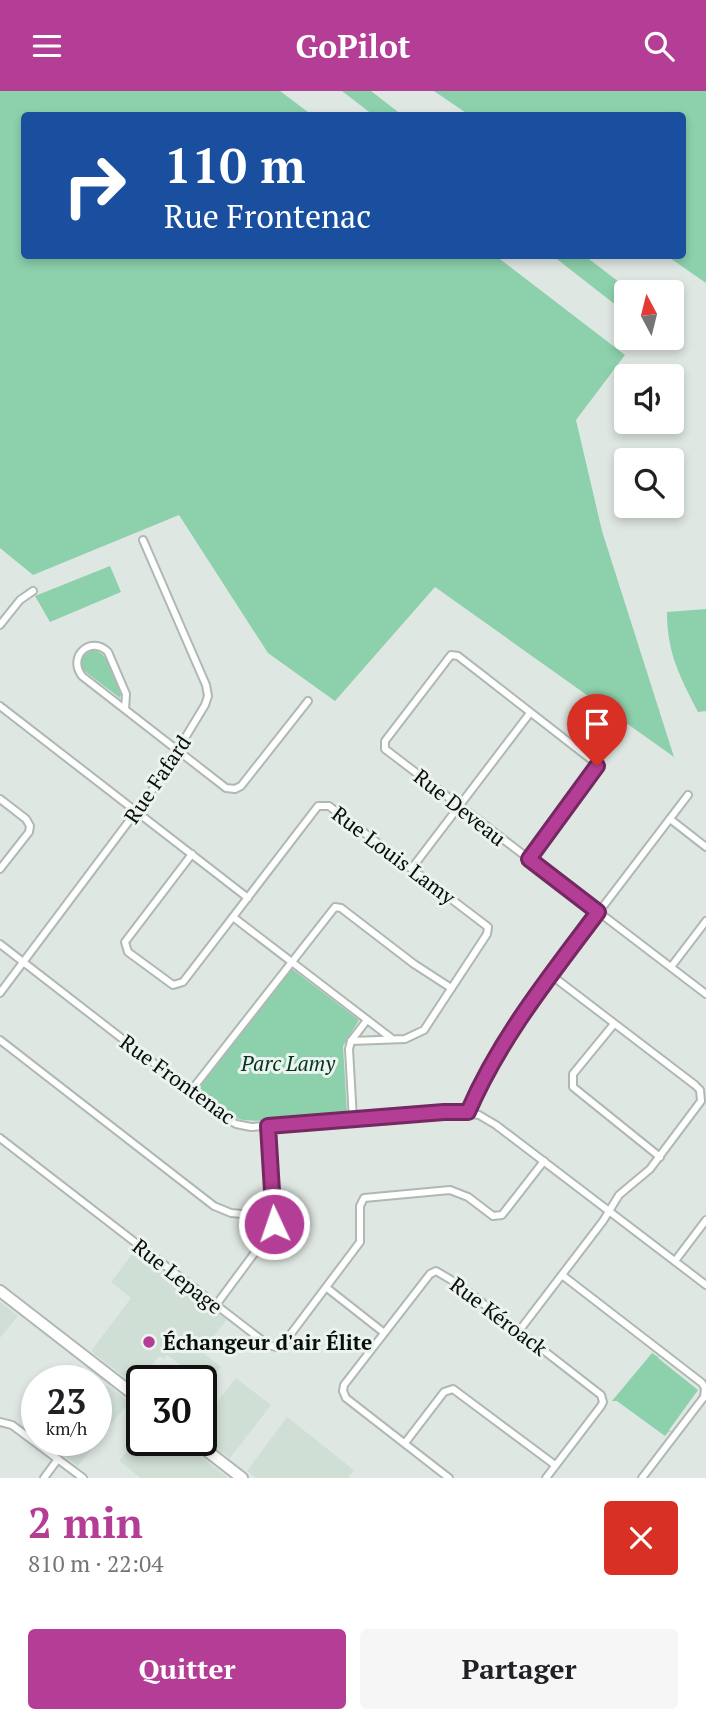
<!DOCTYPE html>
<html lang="fr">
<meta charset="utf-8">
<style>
:root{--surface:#fff;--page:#f6f6f6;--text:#202124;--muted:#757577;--accent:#b43e95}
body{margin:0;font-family:"PT Serif",serif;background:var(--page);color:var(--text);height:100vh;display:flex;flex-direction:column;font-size:26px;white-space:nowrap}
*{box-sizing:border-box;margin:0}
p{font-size:23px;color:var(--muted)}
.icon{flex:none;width:38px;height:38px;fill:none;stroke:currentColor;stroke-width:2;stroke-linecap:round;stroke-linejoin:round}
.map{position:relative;height:1387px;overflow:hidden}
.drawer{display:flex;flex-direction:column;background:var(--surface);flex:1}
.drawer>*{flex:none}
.top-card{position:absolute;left:21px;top:21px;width:665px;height:147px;border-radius:7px;box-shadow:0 4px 10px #0003;background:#1a4fa0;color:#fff;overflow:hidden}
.needle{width:46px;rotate:353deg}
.fabs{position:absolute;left:614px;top:189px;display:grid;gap:14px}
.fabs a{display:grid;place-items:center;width:70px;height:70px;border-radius:7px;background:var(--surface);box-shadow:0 4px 10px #0003;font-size:35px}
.speed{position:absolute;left:21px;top:1274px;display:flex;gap:14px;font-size:35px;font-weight:700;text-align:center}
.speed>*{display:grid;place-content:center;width:91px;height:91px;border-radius:50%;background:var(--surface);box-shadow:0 4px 10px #0003;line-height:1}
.speed small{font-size:18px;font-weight:400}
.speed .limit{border:4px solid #111;border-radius:10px;background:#fff;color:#111}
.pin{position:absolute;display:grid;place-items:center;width:60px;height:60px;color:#fff;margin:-72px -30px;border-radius:50% 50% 50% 0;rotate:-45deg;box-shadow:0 0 7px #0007}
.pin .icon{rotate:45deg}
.me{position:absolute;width:77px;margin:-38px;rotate:357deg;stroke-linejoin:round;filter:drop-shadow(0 0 5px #0008)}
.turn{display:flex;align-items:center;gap:24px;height:147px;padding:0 28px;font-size:32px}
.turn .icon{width:91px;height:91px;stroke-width:2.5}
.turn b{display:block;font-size:49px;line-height:60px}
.round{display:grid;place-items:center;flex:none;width:74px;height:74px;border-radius:7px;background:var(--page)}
.head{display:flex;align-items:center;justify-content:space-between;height:119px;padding:0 28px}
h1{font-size:42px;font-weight:700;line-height:52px;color:var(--accent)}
.action{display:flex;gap:14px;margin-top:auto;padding:14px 28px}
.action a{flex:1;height:80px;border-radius:7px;background:var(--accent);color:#fff;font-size:28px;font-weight:700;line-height:80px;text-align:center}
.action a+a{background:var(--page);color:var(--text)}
header{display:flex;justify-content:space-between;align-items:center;height:91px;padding:0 28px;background:var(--accent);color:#fff;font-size:32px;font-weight:700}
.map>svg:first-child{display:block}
.built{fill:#cfdfd5}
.green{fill:#8dd0ac}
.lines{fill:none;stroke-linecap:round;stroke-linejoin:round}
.minor-casing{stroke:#b0b8b3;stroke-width:10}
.primary-casing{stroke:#b0b8b3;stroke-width:14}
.minor{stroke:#fff;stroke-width:6}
.primary{stroke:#fff;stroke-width:10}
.route-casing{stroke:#752861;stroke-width:18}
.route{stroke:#b43e95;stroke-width:12}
.poi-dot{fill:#b43e95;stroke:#ecf4ef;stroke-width:2.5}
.labels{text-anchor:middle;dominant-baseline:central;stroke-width:6;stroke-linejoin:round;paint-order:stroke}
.street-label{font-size:21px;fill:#0a0d0b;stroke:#ecf4ef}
.park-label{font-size:21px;font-style:italic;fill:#04331f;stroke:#ecf4ef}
.poi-label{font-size:21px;font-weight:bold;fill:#0a0d0b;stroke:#ecf4ef;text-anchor:start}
</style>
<header><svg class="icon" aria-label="menu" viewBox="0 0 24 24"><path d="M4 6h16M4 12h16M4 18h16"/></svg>GoPilot<svg class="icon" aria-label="search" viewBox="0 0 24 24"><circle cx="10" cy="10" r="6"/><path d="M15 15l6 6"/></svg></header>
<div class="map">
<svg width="706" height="1387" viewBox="0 0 706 1387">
<rect width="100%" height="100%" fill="#dfe7e2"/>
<g class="built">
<polygon points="136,1158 227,1228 202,1261 221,1276 201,1301 201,1290 176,1290 185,1277 167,1264 164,1268 159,1265 136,1295 91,1260 131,1207 111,1191"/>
<polygon points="0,1211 18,1225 0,1247"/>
<polygon points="236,1287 271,1314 230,1367 201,1345 201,1332"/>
<polygon points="107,1294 129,1311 78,1375 57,1358 64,1349 96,1349 96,1308"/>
<polygon points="287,1326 354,1379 348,1387 256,1387 247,1380"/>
<polygon points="142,1341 142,1349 179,1349 228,1387 141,1387 119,1370"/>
</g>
<g class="green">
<polygon points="0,0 280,0 312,24 24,24 24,164 496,165 625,264 576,329 602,440 674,666 435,496 335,610 268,562 179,424 33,484 0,457"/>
<polygon points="342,0 371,0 402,24 373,24"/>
<polygon points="434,0 706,0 706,192 667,165 682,164 682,24 469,24"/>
<polygon points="553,165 585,165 632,201 626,201 626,222"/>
<polygon points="110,475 121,501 50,531 35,505"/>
<path d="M 706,518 L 706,620 L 698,621 C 680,586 667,562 667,521 Z"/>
<path d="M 92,559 C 110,560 115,589 121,603 L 120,607 L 83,579 L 81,574 L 83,565 Z"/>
<path d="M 292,878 L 359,929 L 343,955 L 347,1022 C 329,1027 256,1033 239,1028 C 224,1023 211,1010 199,1000 L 198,998 Z"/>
<polygon points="652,1262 658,1266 661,1262 658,1267 698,1299 669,1339 675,1344 669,1340 665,1345 617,1310 612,1310"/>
</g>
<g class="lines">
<defs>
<g id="minor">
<polyline points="0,534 20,509 33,500"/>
<polyline points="0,615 248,807"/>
<path d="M 125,618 L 126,603 L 108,561 C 91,544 67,565 82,585 L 226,697 L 235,698 L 241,695 L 308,610"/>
<polyline points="0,708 26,728 30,735 29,741 0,778"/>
<polyline points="670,728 706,756"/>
<polyline points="192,763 125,851 128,861 173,894 183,891 318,715 329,715 488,836 487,843 424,939 405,948 351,950"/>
<polyline points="529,768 596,679 597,673 458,565 451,564 385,650 385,658 706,903"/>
<polyline points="412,777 530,622"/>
<polyline points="233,826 391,947"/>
<polyline points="0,853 222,1025 236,1033 251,1036 458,1021 479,1024 496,1034 706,1194"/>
<polyline points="671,876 706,830"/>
<polyline points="0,902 159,690 205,614 208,605 206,594 143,449"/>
<polyline points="614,933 573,983 573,996 660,1066"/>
<polyline points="0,949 214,1115 231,1122 274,1126"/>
<polyline points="190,1001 335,816 341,817 414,873 451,897"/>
<polyline points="468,1021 490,975 531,910 688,704"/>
<polyline points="353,1029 349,958 351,950 367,929"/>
<polyline points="0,1047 268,1254 276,1256 284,1252 360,1151 360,1115 364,1107 450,1099 468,1106 493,1125 502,1124 544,1070"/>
<polyline points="675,1170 706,1129"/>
<polyline points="562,1184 702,1292 705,1297 704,1306 642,1387"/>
<polyline points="327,1197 383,1241"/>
<polyline points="216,1214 273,1137 267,1036"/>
<polyline points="519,1240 603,1130 619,1104 650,1078 701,1010 700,999 695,994 551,884"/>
<polyline points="0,1331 12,1334 83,1387"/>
<polyline points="405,1352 444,1301 453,1298 555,1374"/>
<polyline points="44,1387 58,1368"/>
<polyline points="449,1387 346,1307 343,1300 344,1294 430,1183 436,1180 458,1193 601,1304 603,1311 601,1315 546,1387"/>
</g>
<g id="primary">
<polyline points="0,1200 142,1310"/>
<polyline points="193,1349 242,1387"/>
</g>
</defs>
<use href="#minor" class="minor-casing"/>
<use href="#primary" class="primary-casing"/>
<use href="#minor" class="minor"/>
<use href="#primary" class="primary"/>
</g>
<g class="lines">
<defs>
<path id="route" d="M 274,1133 L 268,1035 L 444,1021 L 468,1021 C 500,947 550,885 598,821 L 529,768 L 597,675"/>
</defs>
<use href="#route" class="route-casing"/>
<use href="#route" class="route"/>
</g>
<circle class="poi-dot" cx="149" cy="1251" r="7"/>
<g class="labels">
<g class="street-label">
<text transform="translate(157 688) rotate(-56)">Rue Fafard</text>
<text transform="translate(460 716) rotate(38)">Rue Deveau</text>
<text transform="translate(394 764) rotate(37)">Rue Louis Lamy</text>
<text transform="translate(178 988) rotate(36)">Rue Frontenac</text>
<text transform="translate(178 1185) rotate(38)">Rue Lepage</text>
<text transform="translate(499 1225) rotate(37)">Rue Kéroack</text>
</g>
<g class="park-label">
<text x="288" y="972">Parc Lamy</text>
</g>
<g class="poi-label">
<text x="163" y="1251">Échangeur d'air Élite</text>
</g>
</g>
</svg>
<div class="fabs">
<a><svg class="needle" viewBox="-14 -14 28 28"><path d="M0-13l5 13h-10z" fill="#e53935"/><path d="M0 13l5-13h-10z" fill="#757577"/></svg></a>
<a><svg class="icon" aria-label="sound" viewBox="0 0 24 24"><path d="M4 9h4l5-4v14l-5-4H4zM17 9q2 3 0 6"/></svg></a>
<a><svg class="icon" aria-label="search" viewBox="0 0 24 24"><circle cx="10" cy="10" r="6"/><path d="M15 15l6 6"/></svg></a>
</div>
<div class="speed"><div>23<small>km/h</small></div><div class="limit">30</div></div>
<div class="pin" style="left:597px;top:675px;background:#d93025"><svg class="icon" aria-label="arrive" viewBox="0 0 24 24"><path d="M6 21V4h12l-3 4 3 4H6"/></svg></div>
<svg class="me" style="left:274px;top:1133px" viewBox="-20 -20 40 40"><circle r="17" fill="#b43e95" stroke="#fff" stroke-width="3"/><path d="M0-11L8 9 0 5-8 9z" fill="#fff"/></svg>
<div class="top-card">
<div class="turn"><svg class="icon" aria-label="right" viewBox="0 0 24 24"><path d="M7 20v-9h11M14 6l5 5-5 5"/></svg><div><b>110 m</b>Rue Frontenac</div></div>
</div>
</div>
<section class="drawer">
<div class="head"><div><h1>2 min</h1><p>810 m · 22:04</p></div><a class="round" style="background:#d93025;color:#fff"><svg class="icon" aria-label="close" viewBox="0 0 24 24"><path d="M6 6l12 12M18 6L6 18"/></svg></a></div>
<div class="action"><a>Quitter</a><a>Partager</a></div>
</section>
